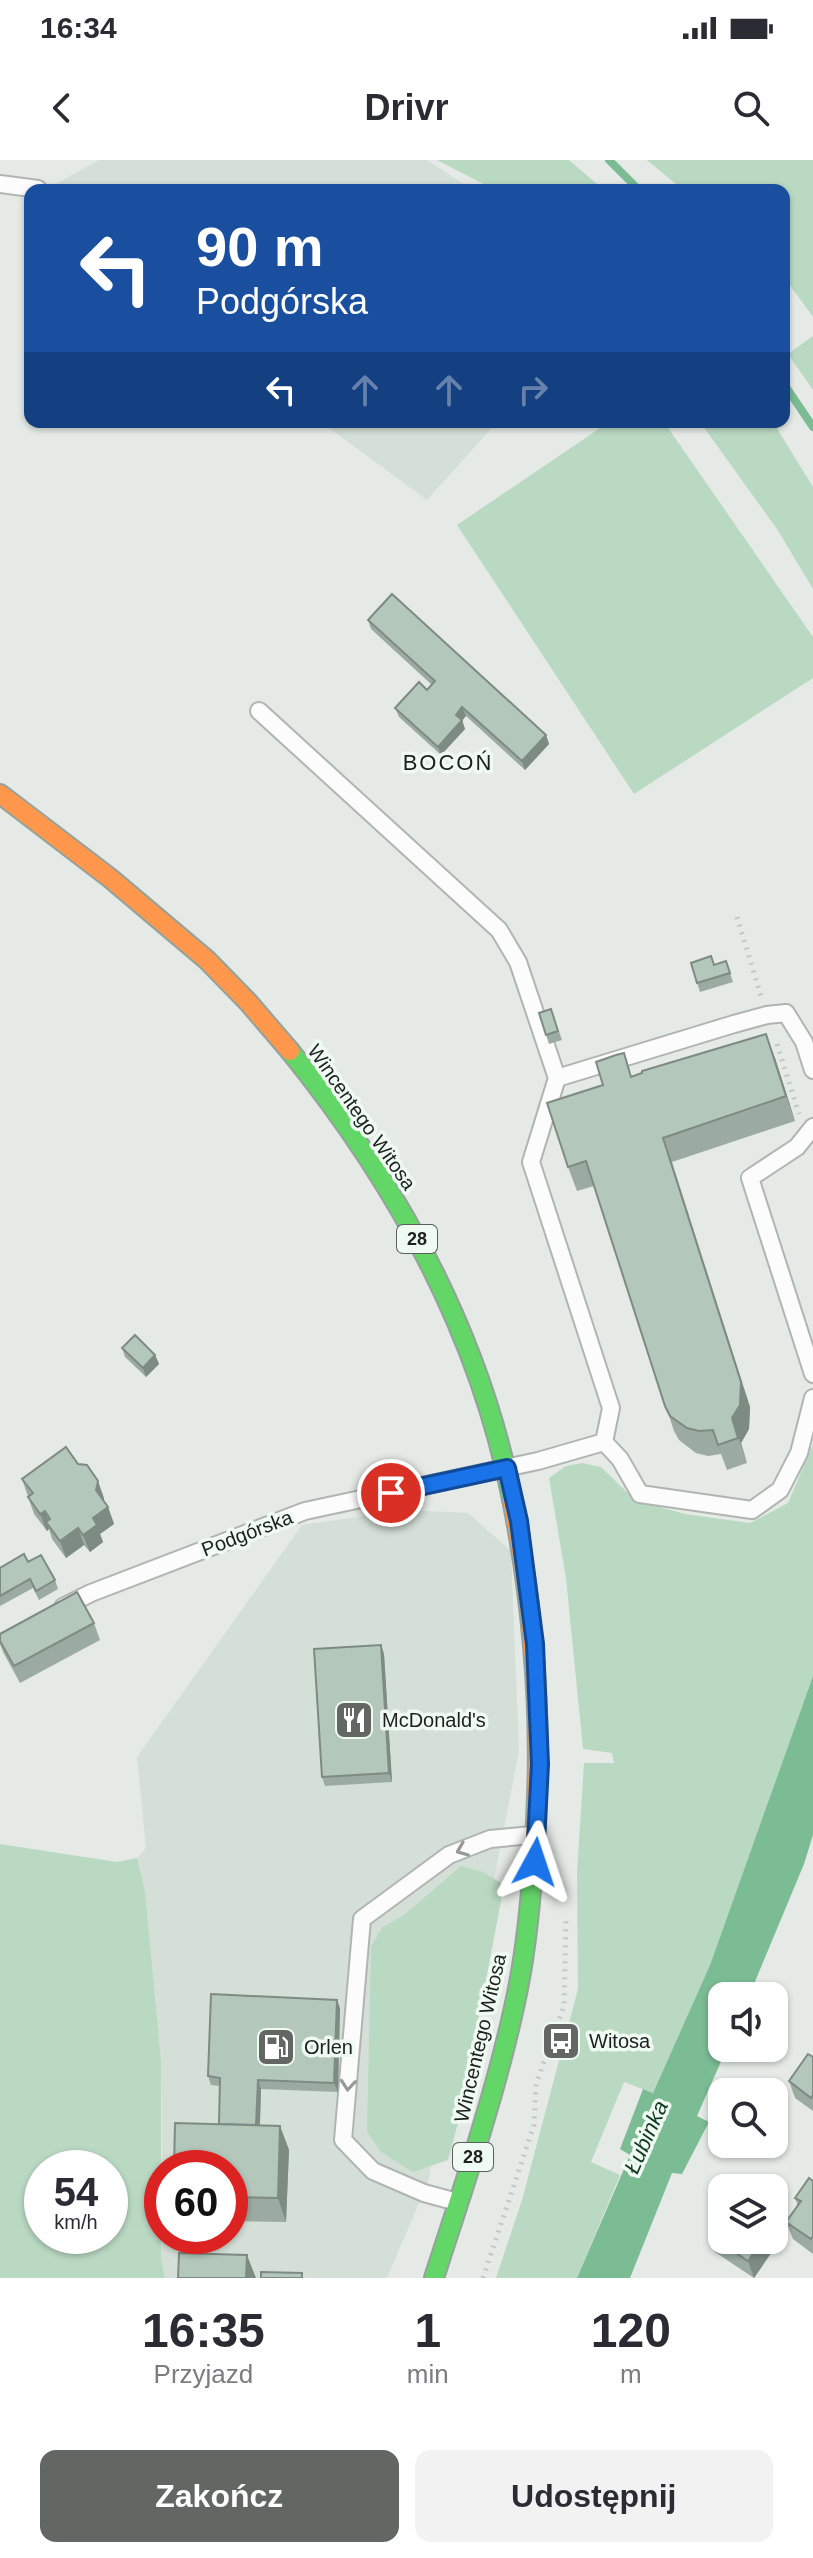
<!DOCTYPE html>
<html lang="pl">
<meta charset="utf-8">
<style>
:root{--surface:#fff;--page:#f2f2f3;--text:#2b2b33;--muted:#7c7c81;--accent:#636764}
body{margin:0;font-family:Helvetica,sans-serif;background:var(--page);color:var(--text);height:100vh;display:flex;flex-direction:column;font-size:30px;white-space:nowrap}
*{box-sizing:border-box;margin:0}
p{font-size:26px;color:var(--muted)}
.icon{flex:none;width:44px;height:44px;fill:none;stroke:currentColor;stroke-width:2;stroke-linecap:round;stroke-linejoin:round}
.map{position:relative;height:2118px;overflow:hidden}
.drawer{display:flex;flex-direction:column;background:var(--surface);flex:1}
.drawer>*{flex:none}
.guide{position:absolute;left:24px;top:24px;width:766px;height:244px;border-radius:16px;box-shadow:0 2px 6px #0004;background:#1a4fa0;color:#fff;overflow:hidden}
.fabs{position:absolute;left:708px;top:1822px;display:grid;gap:16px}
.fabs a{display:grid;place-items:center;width:80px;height:80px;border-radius:16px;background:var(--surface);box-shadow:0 2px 6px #0004;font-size:40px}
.speed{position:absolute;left:24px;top:1990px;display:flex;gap:16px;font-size:40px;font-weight:700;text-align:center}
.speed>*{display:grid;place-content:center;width:104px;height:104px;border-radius:50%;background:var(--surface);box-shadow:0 2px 6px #0004;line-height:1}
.speed small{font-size:20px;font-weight:400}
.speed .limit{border:12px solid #d22;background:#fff;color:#111}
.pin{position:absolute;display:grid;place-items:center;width:68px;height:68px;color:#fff;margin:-34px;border:4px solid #fff;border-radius:50%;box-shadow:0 2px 8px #0007}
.me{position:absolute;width:88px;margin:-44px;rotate:5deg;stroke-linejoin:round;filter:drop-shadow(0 0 6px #0008)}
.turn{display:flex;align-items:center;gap:28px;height:168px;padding:0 40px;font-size:36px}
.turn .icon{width:104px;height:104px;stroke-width:2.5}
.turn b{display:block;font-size:56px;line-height:68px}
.lanes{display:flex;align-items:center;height:76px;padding:0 40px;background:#0003;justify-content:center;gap:40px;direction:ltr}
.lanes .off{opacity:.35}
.eta{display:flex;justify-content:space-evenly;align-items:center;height:136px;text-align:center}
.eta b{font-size:48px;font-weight:700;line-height:56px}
.cta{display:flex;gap:16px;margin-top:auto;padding:16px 40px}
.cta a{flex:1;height:92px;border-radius:16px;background:var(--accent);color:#fff;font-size:32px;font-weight:700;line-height:92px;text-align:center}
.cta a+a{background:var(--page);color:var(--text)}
.status{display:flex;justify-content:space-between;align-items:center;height:56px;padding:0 40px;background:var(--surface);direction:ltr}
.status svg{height:22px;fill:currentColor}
header{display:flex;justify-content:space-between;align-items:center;height:104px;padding:0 40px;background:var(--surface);font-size:36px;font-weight:700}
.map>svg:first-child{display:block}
.built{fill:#d4e0d7}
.green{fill:#bad9c3;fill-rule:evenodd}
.water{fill:#7cbc95}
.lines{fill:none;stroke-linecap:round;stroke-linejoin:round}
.stream{stroke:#7cbc95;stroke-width:8}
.lane-casing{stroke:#b1b5b2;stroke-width:20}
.fast-casing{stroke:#95a29a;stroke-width:22}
.slow-casing{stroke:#95a29a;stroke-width:22}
.path{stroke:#c5c7c5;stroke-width:5;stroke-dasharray:2 6;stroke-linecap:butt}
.lane{stroke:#fbfcfb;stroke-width:16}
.fast{stroke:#63d668;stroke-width:18}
.slow{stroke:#ff974d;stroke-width:18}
.wall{fill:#9baba1}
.shaded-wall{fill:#7e8b83}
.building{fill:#b4c7bb;stroke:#7e8b83;stroke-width:2}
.oneway{stroke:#979998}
.route-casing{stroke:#114b97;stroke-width:20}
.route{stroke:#1a73e8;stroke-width:14}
.labels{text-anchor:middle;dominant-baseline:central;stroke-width:7;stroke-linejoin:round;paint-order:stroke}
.shield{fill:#effaf2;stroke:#5c615e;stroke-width:2}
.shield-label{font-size:18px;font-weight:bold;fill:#1d201e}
.street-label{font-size:20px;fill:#1d201e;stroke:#effaf2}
.poi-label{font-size:20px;fill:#1d201e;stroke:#effaf2;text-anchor:start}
.neighbourhood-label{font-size:22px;letter-spacing:2px;fill:#1d201e;stroke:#effaf2}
.water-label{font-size:22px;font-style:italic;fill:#133922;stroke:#effaf2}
</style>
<div class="status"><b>16:34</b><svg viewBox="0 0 49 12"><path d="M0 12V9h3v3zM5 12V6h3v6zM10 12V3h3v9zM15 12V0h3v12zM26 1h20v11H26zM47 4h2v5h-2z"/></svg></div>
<header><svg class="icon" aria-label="back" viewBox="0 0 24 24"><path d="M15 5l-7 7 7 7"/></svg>Drivr<svg class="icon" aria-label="search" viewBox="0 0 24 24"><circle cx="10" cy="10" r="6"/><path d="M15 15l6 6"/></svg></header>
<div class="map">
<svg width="813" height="2118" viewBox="0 0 813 2118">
<rect width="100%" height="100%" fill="#e5eae6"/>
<g class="built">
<polygon points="99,0 427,0 473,30 52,30 52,26"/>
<polygon points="321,262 497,262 427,340"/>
<polygon points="406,1350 468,1353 511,1391 519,1591 486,1761 445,1936 428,2022 387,2118 165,2118 161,2097 162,2062 162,2076 230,2076 230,2008 162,2008 161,1899 145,1731 137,1698 146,1688 137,1597 302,1365"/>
</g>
<g class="green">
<polygon points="437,0 569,0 604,30 495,30"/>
<polygon points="647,0 813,0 813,157 784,117 784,30 683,30"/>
<polygon points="813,176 813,230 788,194"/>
<polygon points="609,262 664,262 813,477 813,518 634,634 457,365"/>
<polygon points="700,262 773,262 813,327 813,429 777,369"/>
<polygon points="813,1284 813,1516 710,1805 653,1933 624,1922 591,2002 620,2015 577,2118 496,2118 522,2040 578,1829 577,1713 584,1603 614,1603 612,1593 583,1589 566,1418 549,1318 566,1306 582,1303 601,1307 635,1340 685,1354 750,1363 788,1343"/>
<path d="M 0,1684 L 117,1702 L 137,1698 L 145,1731 L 161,1899 L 161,2097 L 165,2118 L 0,2118 ZM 42,2008 L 110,2008 L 110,2076 L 42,2076 Z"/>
<polygon points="461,1706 483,1712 504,1725 461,1952 448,2000 413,2012 381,1992 367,1972 371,1787 382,1768 404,1755"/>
</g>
<polygon class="water" points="813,1516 813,1675 804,1704 749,1836 722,1836 722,1888 727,1888 697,1956 709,1962 682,2014 672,2013 630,2118 577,2118 630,1995 620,1989 643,1929 653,1933 710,1805"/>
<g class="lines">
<g class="stream">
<polyline points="609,0 639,30"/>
<polyline points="784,224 813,267"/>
</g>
<defs>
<g id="lane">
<polyline points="0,24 38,29"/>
<polyline points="557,918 734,864 767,855 786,853 804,882 813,910"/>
<polyline points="813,967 797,987 750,1018 813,1214"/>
<polyline points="604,1282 620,1299 640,1334 752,1350 780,1330 799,1293 813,1238"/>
<polyline points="63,1447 91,1433 305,1351 538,1301 604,1282 611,1248 531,1002 557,918 518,802 499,770 259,551"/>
<polyline points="457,2042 424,2033 373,2011 343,1980 362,1759 449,1695 490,1679 532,1675"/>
</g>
<g id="fast">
<path d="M 290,891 C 396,1022 479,1173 512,1339"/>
<path d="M 434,2118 C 463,2028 495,1936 515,1843 C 525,1798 530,1750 533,1704"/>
</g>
<g id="slow">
<polyline points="0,634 110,718 207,800 248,842 290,891"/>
<path d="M 512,1339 C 536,1460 544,1581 533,1704"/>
</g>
</defs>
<use href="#lane" class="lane-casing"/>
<use href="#fast" class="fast-casing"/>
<use href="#slow" class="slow-casing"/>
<g class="path">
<polyline points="737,757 761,836"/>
<polyline points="777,884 799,954"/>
<polyline points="483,2118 534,1965 536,1924 564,1846 566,1761"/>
</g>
<use href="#lane" class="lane"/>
<use href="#fast" class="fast"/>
<use href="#slow" class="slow"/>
</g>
<g class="wall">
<polygon points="368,460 546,575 549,584 525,610 466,556 462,560 465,569 441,595 399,557 395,548 427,530 432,525 371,469"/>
<polygon points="726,801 733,822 700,832 691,803 714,805"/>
<polygon points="551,849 562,880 549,884 539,853"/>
<polygon points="775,898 795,961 672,1002 750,1247 749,1269 741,1283 747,1303 727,1310 721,1294 708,1296 696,1293 679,1280 674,1271 594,1026 577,1031 568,1007 632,916"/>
<polygon points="122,1188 155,1195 159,1204 146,1217 125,1197"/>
<polygon points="22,1319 104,1338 104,1341 108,1347 114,1364 100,1374 103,1382 90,1392 84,1385 66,1398 52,1379 49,1369 47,1371 34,1354"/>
<polygon points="28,1402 55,1420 58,1429 39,1440 33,1428 0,1446 0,1408"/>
<polygon points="94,1463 100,1480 20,1523 3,1492 0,1484 0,1474"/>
<polygon points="381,1485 384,1494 392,1622 325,1626 322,1617"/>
<polygon points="340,1848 338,1932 261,1929 260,1965 280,1966 289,1990 286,2062 230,2061 230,2008 219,1964 220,1926 211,1925 208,1916"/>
<polygon points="813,1897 813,1951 795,1938 789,1921"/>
<polygon points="813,2021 813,2094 793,2079 786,2062 798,2046 795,2038"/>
<polygon points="709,2075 778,2083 754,2118 715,2092"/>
</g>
<g class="shaded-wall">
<polygon points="462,547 466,556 459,564 456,555"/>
<polygon points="462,560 465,569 441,595 438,587"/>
<polygon points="546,575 549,584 525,610 522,601"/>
<polygon points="766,874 775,898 795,961 786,936"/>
<polygon points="663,978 750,1247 749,1269 741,1283 747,1303 732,1258"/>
<polygon points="155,1195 159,1204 146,1217 143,1208"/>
<polygon points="98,1321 104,1338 103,1347 96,1330"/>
<polygon points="108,1347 114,1364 100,1374 103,1382 90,1392 83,1375 93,1358"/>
<polygon points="45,1351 51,1368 46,1362 49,1369 47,1371 40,1354"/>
<polygon points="78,1368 84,1385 66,1398 60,1381"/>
<polygon points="381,1485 384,1494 392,1622 389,1613"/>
<polygon points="337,1840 340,1848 338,1932 334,1923"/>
<polygon points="258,1920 261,1929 259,1989 256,1981"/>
<polygon points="280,1966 289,1990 286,2062 278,2038"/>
<polygon points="774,2072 778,2083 754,2118 748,2101 762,2080 774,2080"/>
<polygon points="247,2095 256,2118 246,2118"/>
</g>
<g class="building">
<polygon points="392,434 546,575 522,601 462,547 456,555 462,560 438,587 395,548 419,522 427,530 435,521 368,460"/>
<polygon points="711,796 714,805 726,801 730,813 697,823 691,803"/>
<polygon points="551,849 558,871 546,875 539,853"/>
<polygon points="766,874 786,936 663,978 741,1222 740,1245 732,1258 738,1278 718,1285 713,1270 699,1271 687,1268 670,1256 665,1246 586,1001 568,1007 547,943 603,925 596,902 616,895 624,893 631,917 642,913 642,911"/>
<polygon points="135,1175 155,1195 143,1208 122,1188"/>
<polygon points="66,1287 78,1304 87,1305 98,1321 96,1330 108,1347 93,1358 97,1365 83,1375 78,1368 60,1381 46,1362 50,1359 45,1351 40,1354 28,1337 33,1333 22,1319"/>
<polygon points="24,1394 28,1402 41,1395 55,1420 36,1431 30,1419 0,1436 0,1408"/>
<polygon points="77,1432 94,1463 14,1506 0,1481 0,1474"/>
<polygon points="381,1485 389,1613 322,1617 314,1489"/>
<polygon points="211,1834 337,1840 334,1923 258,1920 256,1965 219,1964 220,1918 208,1916"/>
<polygon points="808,1894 813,1897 813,1935 811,1938 789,1921"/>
<polygon points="175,1963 280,1966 278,2038 230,2037 230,2008 174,2008"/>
<polygon points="809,2018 813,2021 813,2076 811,2079 786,2062 801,2041 795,2038"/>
<polygon points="722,2056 722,2080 762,2080 748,2101 709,2075"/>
<polygon points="179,2093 247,2095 246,2118 178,2118"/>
<polygon points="261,2112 302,2113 302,2118 261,2118"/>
</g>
<defs><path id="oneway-chevron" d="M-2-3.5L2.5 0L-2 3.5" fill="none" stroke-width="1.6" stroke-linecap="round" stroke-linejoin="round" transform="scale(2)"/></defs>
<g class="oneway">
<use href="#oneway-chevron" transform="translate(462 1690) rotate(158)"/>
<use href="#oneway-chevron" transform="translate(348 1925) rotate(95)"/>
</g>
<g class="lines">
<defs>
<polyline id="route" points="391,1333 507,1308 519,1361 535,1484 540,1604 535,1702"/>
</defs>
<use href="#route" class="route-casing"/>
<use href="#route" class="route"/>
</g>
<defs>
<symbol id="restaurant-square" viewBox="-11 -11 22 22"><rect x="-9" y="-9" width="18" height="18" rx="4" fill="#636764" stroke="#effaf2"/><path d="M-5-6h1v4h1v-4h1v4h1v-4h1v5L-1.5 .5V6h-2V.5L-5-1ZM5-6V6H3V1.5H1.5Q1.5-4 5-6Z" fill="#fff"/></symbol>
<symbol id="bus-square" viewBox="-11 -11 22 22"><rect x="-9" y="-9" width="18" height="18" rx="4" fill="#636764" stroke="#effaf2"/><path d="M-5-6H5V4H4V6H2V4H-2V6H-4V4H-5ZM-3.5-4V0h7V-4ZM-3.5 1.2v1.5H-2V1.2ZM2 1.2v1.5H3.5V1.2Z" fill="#fff"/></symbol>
<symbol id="fuel-square" viewBox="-11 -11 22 22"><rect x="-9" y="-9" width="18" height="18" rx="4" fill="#636764" stroke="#effaf2"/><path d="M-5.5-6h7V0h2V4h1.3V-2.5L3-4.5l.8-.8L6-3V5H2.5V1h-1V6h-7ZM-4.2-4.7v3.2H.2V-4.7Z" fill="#fff"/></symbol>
</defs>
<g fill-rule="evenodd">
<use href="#restaurant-square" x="332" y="1538" width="44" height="44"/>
<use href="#bus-square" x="539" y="1859" width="44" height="44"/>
<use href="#fuel-square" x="254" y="1865" width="44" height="44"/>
</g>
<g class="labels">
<g class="shield">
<rect x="397" y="1065" width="40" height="28" rx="6"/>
<rect x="453" y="1983" width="40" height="28" rx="6"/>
</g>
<g class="shield-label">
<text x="417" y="1079">28</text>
<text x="473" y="1997">28</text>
</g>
<g class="street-label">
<text transform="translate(362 957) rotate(55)">Wincentego Witosa</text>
<text transform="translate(247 1373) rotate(-21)">Podgórska</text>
<text transform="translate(480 1878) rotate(-77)">Wincentego Witosa</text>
</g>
<g class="poi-label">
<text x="382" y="1560">McDonald's</text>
<text x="589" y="1881">Witosa</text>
<text x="304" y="1887">Orlen</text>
</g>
<g class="neighbourhood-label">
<text x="448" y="602">BOCOŃ</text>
</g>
<g class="water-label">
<text transform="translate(646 1977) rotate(-66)">Łubinka</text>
</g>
</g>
</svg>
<div class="fabs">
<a><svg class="icon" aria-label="sound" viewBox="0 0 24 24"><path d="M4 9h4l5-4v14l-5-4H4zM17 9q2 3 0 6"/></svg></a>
<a><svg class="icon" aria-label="search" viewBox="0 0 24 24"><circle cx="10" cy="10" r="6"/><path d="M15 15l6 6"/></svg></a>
<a><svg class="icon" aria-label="layers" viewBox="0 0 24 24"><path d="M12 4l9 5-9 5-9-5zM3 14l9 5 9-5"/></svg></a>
</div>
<div class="speed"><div>54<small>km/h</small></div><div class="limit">60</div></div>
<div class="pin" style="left:391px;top:1333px;background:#d93025"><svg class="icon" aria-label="arrive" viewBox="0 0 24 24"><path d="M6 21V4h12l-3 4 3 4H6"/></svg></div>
<svg class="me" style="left:535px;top:1702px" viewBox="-20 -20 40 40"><path d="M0-17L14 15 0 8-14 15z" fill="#1a73e8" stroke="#fff" stroke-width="4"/></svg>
<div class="guide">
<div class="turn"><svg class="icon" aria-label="left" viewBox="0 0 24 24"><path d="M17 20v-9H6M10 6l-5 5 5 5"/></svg><div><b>90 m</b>Podgórska</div></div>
<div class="lanes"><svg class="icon" aria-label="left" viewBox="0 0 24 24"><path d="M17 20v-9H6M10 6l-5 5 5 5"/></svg><svg class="icon off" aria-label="ahead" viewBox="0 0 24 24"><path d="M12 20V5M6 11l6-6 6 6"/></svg><svg class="icon off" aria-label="ahead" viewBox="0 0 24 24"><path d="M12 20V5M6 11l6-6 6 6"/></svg><svg class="icon off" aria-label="right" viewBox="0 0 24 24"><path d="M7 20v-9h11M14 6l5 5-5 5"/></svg></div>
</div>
</div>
<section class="drawer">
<div class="eta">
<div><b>16:35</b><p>Przyjazd</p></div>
<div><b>1</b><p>min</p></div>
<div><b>120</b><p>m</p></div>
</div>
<div class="cta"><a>Zakończ</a><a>Udostępnij</a></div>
</section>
